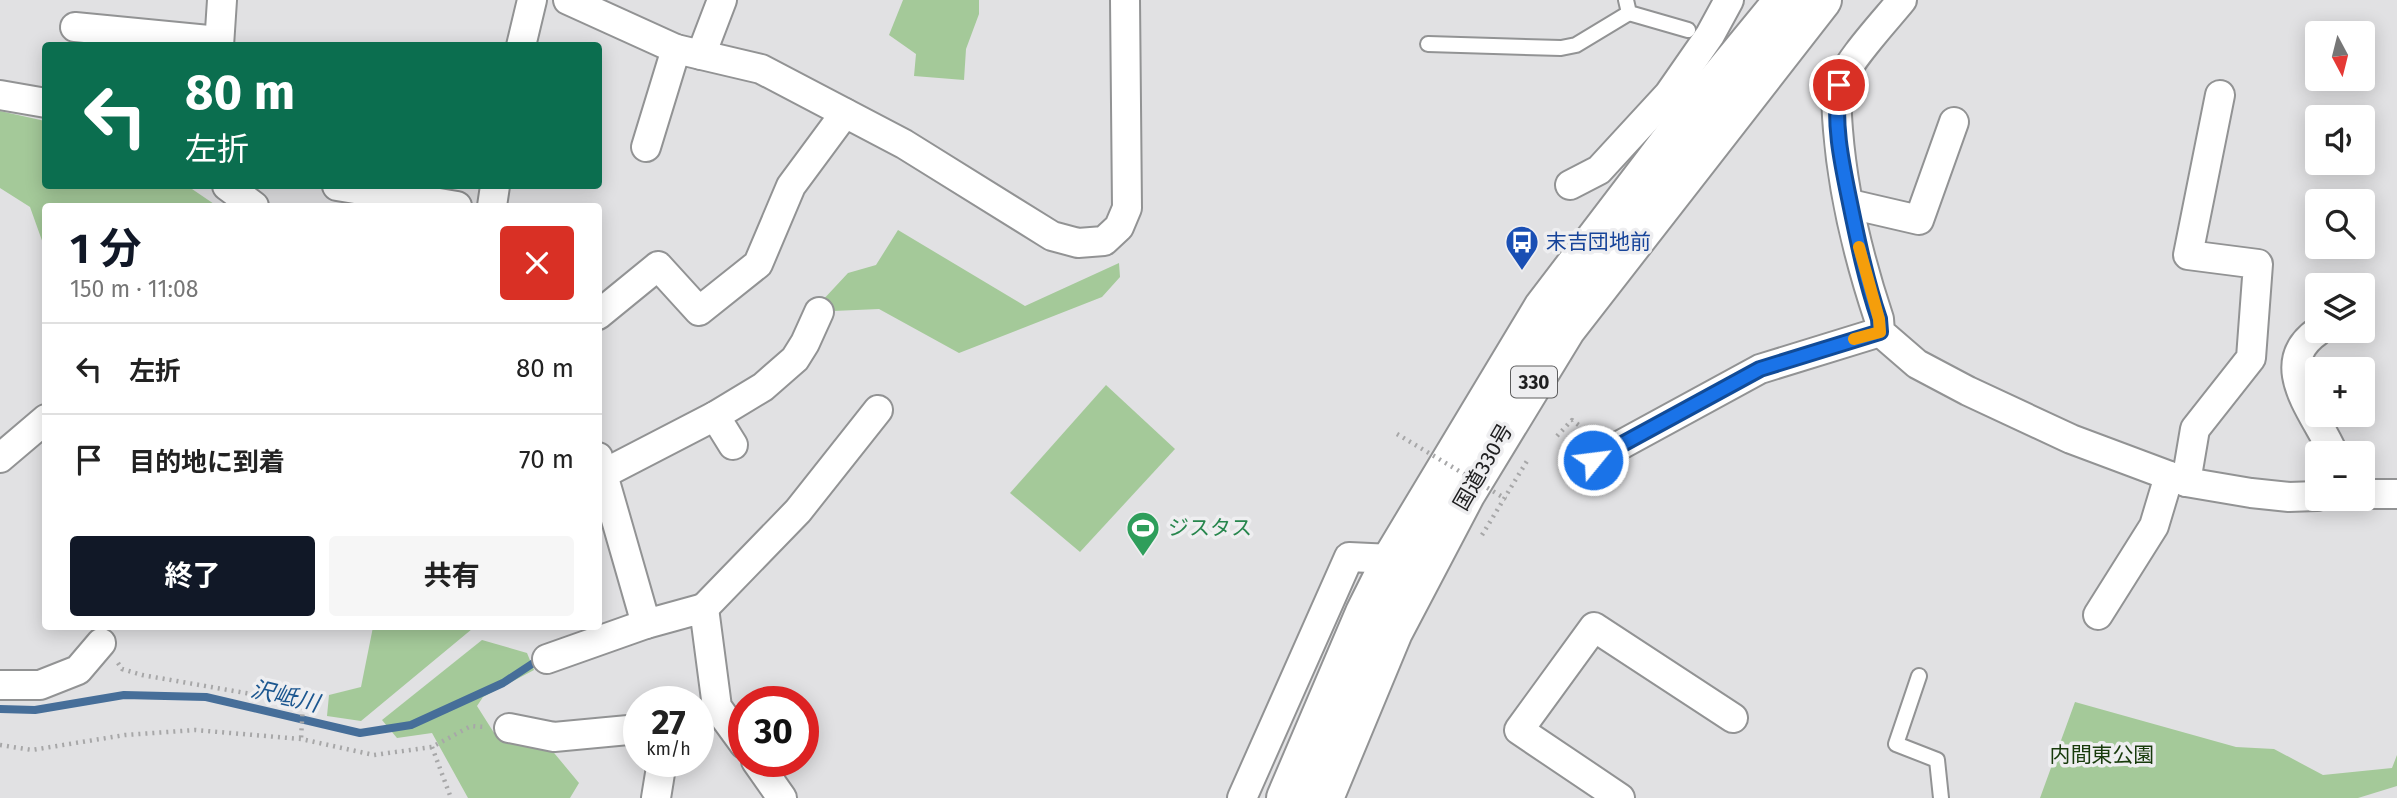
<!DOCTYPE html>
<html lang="ja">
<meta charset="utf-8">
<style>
:root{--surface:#fff;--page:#f6f6f6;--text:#222;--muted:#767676;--line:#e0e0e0;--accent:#111827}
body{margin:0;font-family:"Fira Sans","Noto Sans JP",sans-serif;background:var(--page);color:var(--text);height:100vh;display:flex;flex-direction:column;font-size:26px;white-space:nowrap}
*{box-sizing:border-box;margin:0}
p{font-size:23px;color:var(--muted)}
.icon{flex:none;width:38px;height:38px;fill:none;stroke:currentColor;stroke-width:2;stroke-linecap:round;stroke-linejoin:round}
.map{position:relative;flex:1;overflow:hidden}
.panel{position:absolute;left:42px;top:203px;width:560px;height:427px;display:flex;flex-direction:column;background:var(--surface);border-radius:7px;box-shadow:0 4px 18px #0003}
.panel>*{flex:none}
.guide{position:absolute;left:42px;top:42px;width:560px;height:147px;border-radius:7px;box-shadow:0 4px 18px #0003;background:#0b6e4f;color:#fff;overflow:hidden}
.needle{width:46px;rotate:173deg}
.buttons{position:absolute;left:2305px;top:21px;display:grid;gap:14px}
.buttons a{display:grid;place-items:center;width:70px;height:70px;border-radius:7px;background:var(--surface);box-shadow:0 4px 18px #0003;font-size:35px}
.speed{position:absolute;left:623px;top:686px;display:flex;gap:14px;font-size:35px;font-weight:700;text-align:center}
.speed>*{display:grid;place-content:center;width:91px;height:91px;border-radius:50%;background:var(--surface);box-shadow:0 4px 18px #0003;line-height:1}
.speed small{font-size:18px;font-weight:400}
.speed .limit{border:10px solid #d22;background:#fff;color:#111}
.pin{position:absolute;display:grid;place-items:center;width:60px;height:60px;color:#fff;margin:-30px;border:4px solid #fff;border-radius:50%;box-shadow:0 2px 7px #0007}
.me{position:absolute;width:77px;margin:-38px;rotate:61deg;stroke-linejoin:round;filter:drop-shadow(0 0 5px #0008)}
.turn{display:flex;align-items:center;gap:24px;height:147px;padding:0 28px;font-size:32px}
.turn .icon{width:91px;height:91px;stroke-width:2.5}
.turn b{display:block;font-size:49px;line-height:60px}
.round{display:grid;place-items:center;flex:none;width:74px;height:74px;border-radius:7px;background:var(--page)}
.headline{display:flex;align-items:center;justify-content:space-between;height:119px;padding:0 28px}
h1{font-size:42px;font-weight:700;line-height:52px;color:var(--accent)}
.button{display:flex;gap:14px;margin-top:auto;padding:14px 28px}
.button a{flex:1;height:80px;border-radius:7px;background:var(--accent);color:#fff;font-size:28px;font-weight:700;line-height:80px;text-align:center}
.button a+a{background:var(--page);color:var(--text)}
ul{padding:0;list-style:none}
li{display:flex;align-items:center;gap:21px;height:91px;padding:0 28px;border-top:2px solid var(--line)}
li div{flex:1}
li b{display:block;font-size:26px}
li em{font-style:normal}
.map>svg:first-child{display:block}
.green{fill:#a4c999}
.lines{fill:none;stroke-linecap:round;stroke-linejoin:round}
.stream{stroke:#466e99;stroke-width:8}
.service-casing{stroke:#929394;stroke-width:18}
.minor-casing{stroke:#929394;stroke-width:32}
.trunk-casing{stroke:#929394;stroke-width:42}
.path{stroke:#a7a7a8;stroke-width:4.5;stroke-dasharray:2 5;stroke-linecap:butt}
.service{stroke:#fff;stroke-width:14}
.minor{stroke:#fff;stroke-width:28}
.trunk{stroke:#fff;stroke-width:38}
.path-bridge{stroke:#a7a7a8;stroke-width:4.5;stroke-dasharray:2 5;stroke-linecap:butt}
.route-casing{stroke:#114b97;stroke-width:18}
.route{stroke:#1a73e8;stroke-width:12}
.slow{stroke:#f59e0b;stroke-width:12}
.labels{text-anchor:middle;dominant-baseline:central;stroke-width:7;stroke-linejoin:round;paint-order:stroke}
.shield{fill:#eeeef0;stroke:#5e5e5f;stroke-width:2}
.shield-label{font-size:19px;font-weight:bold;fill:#202021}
.transit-label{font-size:21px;fill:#164399;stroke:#eeeef0;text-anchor:start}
.street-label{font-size:21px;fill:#202021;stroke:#eeeef0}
.leisure-label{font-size:21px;fill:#27864d;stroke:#eeeef0;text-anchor:start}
.park-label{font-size:21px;fill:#183b0c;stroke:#eeeef0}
.water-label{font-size:23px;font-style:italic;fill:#1b568f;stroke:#eeeef0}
</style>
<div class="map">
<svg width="2397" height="798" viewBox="0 0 2397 798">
<rect width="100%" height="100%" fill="#e1e1e3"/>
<g class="green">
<polygon points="903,0 979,0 979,14 966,49 964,80 914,76 916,54 889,35"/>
<polygon points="0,111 45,121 46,186 191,186 192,189 217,206 46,206 45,249 30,207 0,188"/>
<polygon points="898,230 1025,306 1119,263 1120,277 1102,297 959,353 879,309 833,311 821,302 848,273 876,265"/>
<polygon points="1106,385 1175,449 1080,552 1010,493"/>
<polygon points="470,627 472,629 361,721 327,716 329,695 361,687 373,627"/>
<polygon points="482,640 527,653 534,670 483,697 477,706 496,736 550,748 579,783 570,798 468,798 432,733 397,738 382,720"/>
<polygon points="2075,702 2236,747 2274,749 2323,775 2392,768 2397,755 2397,786 2358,798 2040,798"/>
</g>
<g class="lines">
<polyline class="stream" points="0,709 35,710 124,695 206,697 360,733 411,725 503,683 541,658"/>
<defs>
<g id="service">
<polyline points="1626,0 1629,13 1688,30"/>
<polyline points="1428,44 1561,48 1576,45 1629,13"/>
<polyline points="1919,676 1896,744 1937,760 1941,798"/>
</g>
<g id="minor">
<polyline points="568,0 676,49 761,69 904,144 1052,236 1078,243 1104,241 1119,227 1127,208 1125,0"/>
<path d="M 1902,0 C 1886,20 1844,64 1839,87 C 1835,101 1837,115 1838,130 C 1843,193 1859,259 1879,319 L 1880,332 L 1917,364 L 1968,391 L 2071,439 L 2186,482 L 2251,493 L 2289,497 L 2317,496"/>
<polyline points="75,27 219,41"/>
<polyline points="219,46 222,0"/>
<polyline points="521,46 532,0"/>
<polyline points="701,55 722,0"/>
<polyline points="0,95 46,103"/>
<polyline points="646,147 676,49"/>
<polyline points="1570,185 1599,170 1669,94 1710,35 1729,0"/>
<polyline points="227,186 254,206"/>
<polyline points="337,186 457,206"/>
<polyline points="1850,204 1919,220 1954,122"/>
<polyline points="492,206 495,186"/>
<polyline points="598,315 658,266 699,311 758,264 791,186 845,113"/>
<path d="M 2318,331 C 2269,365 2316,413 2333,453"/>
<polyline points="715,416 733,445"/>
<polyline points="598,457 646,624 704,608 717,707 744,744"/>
<polyline points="0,458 46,419"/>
<polyline points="1593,460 1760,369 1880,332"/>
<polyline points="603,474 715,416 763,387 795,359 805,343 819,312"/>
<polyline points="2186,482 2195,429 2251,358 2258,264 2188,255 2220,95"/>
<polyline points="2362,494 2397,494"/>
<polyline points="704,608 798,511 878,410"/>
<polyline points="2098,615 2154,526 2169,476"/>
<polyline points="547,659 646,624"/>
<polyline points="0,685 40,685 78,670 101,643"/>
<polyline points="509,728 554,737 639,729"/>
<polyline points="756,761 782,798"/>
<polyline points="656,798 662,761"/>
<polyline points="1242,798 1349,557 1392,559"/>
<polyline points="1620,798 1519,730 1594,627 1733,718"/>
</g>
<g id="trunk">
<polyline points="1286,798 1365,613 1392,559 1543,308 1697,106 1784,0"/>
<polyline points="1324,798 1393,632 1466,493 1566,329 1822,0"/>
</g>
</defs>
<use href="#service" class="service-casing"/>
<use href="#minor" class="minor-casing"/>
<use href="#trunk" class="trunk-casing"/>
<g class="path">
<polyline points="1557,436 1572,420 1580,426 1584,436"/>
<polyline points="1482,535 1527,461"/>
<polyline points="118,663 122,669 142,675 303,703 301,739"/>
<polyline points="0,745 32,750 125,735 195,730 301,739 374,755 432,747 471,726 484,727"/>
<polyline points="432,747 451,798"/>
</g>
<use href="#service" class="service"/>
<use href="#minor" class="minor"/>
<use href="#trunk" class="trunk"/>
<polyline class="path-bridge" points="1397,434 1506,499"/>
</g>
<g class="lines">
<defs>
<path id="route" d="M 1593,460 L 1760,369 L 1880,332 L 1879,319 C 1866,281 1858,242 1850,203 C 1842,164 1833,124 1839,85"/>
</defs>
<use href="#route" class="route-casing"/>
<use href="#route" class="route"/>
<polyline class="slow" points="1854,339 1880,332 1879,319 1859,247"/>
</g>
<defs>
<symbol id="bus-pin" viewBox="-11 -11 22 30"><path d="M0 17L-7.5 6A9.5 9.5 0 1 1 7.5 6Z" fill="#1a4fb4" stroke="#eeeef0"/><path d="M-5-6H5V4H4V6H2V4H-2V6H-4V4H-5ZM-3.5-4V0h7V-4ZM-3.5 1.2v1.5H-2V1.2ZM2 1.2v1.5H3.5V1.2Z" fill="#fff"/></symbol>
<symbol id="stadium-pin" viewBox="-11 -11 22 30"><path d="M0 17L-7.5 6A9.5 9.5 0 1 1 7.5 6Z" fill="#2e9e5b" stroke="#eeeef0"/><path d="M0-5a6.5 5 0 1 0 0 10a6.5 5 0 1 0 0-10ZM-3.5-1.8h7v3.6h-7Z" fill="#fff"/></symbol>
</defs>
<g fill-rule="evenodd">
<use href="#bus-pin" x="1503" y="223" width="38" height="52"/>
<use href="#stadium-pin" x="1124" y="509" width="38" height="52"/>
</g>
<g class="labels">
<rect class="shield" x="1511" y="366.5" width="46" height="31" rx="5"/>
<g class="shield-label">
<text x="1534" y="382">330</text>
</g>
<g class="transit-label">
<text x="1546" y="242">末吉団地前</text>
</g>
<g class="street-label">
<text transform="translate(1483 467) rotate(-60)">国道330号</text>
</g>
<g class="leisure-label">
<text x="1168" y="528">ジスタス</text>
</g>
<g class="park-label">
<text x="2102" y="755">内間東公園</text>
</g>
<g class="water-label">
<text transform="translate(285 696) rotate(13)">沢岻川</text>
</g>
</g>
</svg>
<div class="buttons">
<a><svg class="needle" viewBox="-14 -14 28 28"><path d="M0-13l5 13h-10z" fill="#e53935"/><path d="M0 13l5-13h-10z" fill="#767676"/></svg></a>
<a><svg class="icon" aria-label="sound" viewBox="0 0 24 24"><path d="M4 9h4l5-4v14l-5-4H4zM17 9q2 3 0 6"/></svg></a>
<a><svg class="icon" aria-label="search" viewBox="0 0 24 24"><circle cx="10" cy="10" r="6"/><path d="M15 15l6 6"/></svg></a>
<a><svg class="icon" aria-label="layers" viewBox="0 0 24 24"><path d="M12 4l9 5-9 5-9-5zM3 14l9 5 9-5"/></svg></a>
<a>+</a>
<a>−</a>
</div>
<div class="speed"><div>27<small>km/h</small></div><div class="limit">30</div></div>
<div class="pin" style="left:1839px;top:85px;background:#d93025"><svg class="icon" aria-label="arrive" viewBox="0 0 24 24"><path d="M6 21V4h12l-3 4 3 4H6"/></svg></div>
<svg class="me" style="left:1593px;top:460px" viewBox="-20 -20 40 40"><circle r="17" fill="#1a73e8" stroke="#fff" stroke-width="3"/><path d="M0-11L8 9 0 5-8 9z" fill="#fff"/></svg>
<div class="guide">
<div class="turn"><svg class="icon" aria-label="left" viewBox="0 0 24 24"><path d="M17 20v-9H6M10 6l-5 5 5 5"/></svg><div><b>80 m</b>左折</div></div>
</div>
<section class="panel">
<div class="headline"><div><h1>1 分</h1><p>150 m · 11:08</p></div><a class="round" style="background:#d93025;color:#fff"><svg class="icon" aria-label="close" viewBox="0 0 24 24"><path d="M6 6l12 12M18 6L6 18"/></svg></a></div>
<ul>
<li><svg class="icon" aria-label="left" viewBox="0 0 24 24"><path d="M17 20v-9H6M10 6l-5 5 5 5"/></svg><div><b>左折</b></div><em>80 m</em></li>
<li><svg class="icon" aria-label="arrive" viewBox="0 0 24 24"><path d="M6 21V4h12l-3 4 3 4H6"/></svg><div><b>目的地に到着</b></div><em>70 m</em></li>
</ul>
<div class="button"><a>終了</a><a>共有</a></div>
</section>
</div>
